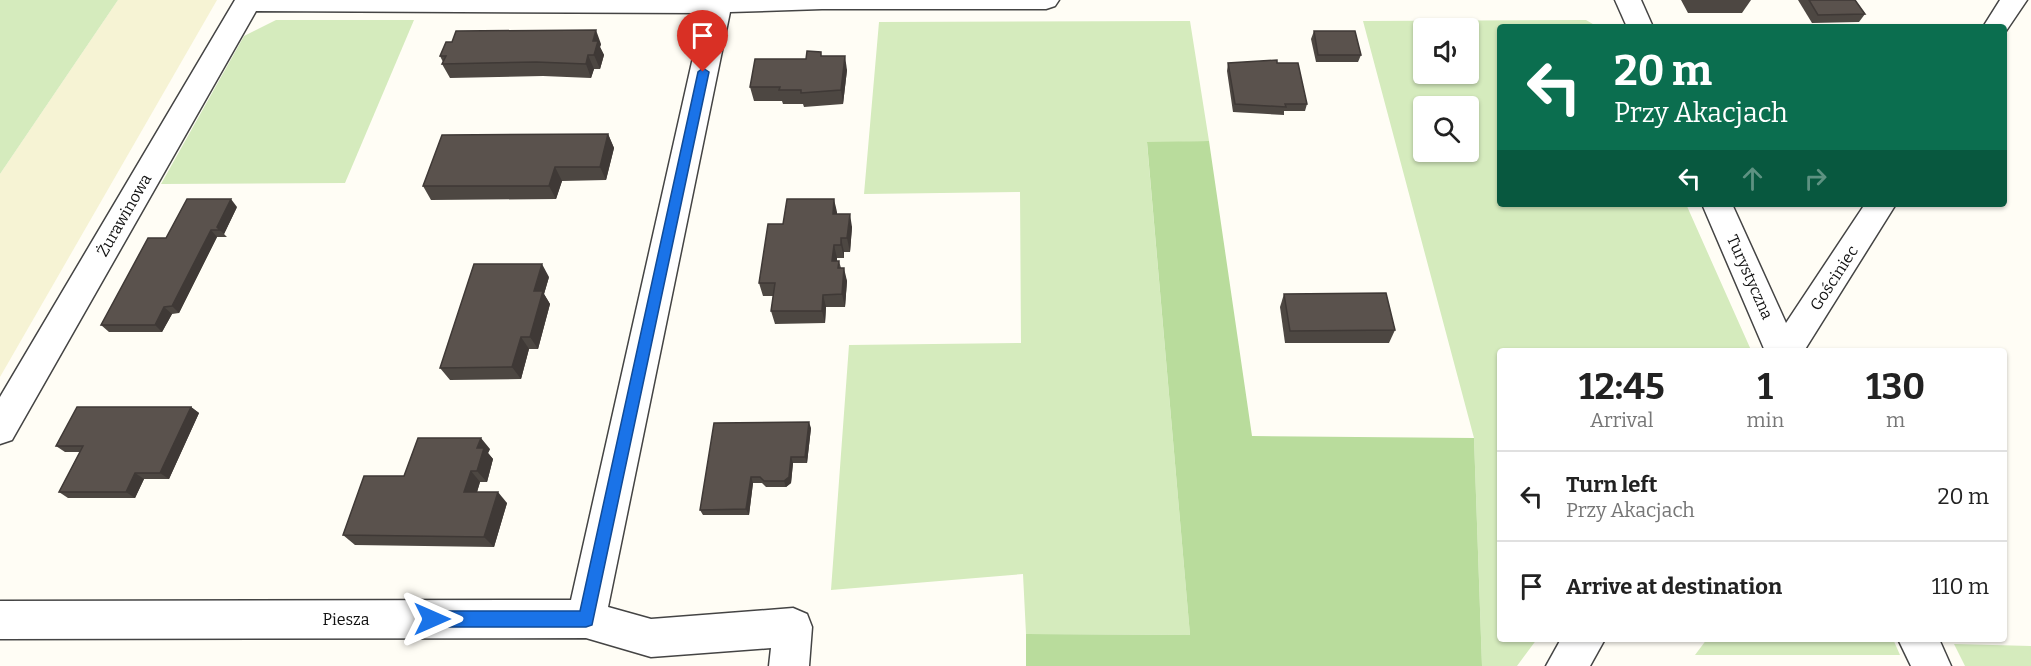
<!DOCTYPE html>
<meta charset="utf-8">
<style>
:root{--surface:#fff;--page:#f2f2f2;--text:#222;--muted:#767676;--line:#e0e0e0}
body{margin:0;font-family:Bitter,serif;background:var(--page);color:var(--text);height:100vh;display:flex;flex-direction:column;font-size:22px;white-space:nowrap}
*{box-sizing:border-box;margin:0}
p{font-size:20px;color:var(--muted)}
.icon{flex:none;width:33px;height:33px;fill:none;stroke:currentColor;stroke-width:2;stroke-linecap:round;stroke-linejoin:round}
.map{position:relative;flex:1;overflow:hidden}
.sheet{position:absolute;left:1497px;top:348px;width:510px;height:294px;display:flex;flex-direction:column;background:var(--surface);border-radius:6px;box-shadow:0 2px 4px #0004}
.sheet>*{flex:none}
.guide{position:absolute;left:1497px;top:24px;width:510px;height:183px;border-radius:6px;box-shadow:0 2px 4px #0004;background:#0b6e4f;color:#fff;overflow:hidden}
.tools{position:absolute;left:1413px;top:18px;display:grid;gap:12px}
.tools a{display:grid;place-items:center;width:66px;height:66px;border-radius:6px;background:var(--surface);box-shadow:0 2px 4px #0004;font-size:30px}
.pin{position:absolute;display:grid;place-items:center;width:51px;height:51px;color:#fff;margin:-62px -26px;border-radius:50% 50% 50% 0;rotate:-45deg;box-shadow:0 0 6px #0007}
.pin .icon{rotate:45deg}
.me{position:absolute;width:66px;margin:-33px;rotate:90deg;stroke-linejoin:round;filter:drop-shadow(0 0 4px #0008)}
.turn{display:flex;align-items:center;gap:21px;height:126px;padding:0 18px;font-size:27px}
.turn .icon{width:78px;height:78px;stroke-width:2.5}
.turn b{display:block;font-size:42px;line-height:51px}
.lanes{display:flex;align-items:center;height:57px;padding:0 18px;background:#0003;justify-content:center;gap:30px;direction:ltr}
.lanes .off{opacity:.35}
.eta{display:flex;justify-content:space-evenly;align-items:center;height:102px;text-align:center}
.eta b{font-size:36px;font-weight:700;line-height:42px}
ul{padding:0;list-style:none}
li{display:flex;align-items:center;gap:18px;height:90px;padding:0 18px;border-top:2px solid var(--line)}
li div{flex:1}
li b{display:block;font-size:22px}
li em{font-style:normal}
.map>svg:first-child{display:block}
.farmland{fill:#f6f3d4}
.green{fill:#d5ebbd;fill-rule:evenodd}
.forest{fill:#b9dc9c}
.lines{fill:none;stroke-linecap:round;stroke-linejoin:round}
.minor-casing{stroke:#444;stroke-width:3}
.minor{fill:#fff;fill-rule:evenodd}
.wall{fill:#4d4742}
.shaded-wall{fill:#3f3936}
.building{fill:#5a524d;stroke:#3f3936;stroke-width:1.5}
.route{fill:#1a73e8;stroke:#114b97;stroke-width:1.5}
.labels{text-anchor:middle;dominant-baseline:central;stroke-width:6;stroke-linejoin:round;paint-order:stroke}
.street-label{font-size:16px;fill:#111;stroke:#fff}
</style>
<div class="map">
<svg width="2031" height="666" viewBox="0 0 2031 666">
<rect width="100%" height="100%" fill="#fffdf5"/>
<polygon class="farmland" points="118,0 217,0 0,377 0,174"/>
<g class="green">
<polygon points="0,0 118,0 0,174"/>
<polygon points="276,20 414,20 345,183 161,184 244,36"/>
<path d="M 1586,20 L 1598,27 L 1500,27 L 1500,204 L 1686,204 L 1751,350 L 1500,351 L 1500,639 L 1537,639 L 1517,666 L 1482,666 L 1474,438 L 1363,21 ZM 1424,28 L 1468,28 L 1468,74 L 1424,74 ZM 1424,106 L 1468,106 L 1468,152 L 1424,152 Z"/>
<polygon points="1190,21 1209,141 1147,143 1190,635 1026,634 1023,574 831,590 849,345 1021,343 1020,192 864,194 879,22"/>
<polygon points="1707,639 1893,639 1900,655 1695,655"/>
<polygon points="1954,644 2031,646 2031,666 1965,666"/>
</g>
<polygon class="forest" points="1209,141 1252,436 1474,438 1482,666 1026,666 1026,634 1190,635 1147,142"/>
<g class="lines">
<defs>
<g id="minor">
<polygon points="235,0 1059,0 1055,6 1046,9 822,9 730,12 608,607 651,619 793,608 807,614 812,627 809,666 769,666 771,648 651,657 586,638 0,639 0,601 571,600 703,13 256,11 12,440 0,444 0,397"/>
<polygon points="1615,0 1641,0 1653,27 1627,27"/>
<polygon points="2000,0 2027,0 2004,34 2004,27 1983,27"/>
<polygon points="1702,204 1732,204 1786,323 1865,204 1896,204 1804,351 1765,351"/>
<polygon points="1561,639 1605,639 1590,666 1546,666"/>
<polygon points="1898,639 1939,639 1951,666 1911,666"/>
</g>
</defs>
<use href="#minor" class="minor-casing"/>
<use href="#minor" class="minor"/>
</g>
<g class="wall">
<polygon points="1681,0 1751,0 1742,13 1688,13"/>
<polygon points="1798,0 1855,0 1865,14 1859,22 1812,23"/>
<polygon points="1314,31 1361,55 1358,62 1316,62 1311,39"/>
<polygon points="601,44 600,47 604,55 600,69 594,69 591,78 543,76 450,78 442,64 443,62 440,56"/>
<polygon points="822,56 847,70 843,104 804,107 803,104 783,104 782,101 754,101 750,87 806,59"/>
<polygon points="1228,63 1277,63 1307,104 1305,111 1284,111 1284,115 1233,112 1227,71"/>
<polygon points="608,134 614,148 606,180 562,181 556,199 431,200 423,186"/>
<polygon points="237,207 224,234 227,237 217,237 179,313 172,314 162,332 109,332 101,325"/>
<polygon points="837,212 837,214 852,227 850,252 844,252 844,258 837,258 837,261 839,261 841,268 847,281 845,307 826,307 825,323 775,324 771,311 773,296 763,296 759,283 783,224"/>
<polygon points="549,277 544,294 550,304 538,349 529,349 521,379 450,380 440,368"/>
<polygon points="1284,294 1395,330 1389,343 1285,343 1280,307"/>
<polygon points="191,407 199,413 169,479 144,479 135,498 68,498 59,492 80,452 65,452 56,446"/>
<polygon points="811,428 807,463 793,463 791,483 786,487 766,487 762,483 753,483 749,515 703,515 700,510"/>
<polygon points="490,449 488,453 493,459 487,482 480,482 477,492 507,503 494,547 355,545 343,535"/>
</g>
<g class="shaded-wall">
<polygon points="596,30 601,44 600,47 604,55 600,69 594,55 593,41"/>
<polygon points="588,55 594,69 591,78 586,64"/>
<polygon points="845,56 847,70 843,104 841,90"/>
<polygon points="608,134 614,148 606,180 600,167"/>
<polygon points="555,167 562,181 556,199 549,186"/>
<polygon points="231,199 237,207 224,234 217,227"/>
<polygon points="834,199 837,212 836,227 833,214"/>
<polygon points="850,214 852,227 850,252 847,238"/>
<polygon points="211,230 217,237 179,313 172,306"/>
<polygon points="841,238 844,252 844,258 841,245"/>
<polygon points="834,245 837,258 835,274 832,261"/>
<polygon points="542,264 549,277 544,294 550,304 538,349 530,337 534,291"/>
<polygon points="844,268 847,281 845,307 842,294"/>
<polygon points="823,295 826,307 825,323 822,311"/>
<polygon points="164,307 172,314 162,332 155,325"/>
<polygon points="521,337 529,349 521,379 512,367"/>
<polygon points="191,407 199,413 169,479 160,473"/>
<polygon points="809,422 811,428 807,463 805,457"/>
<polygon points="481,438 490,449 488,453 493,459 487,482 477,471 477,448"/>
<polygon points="791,457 793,463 791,483 786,487 784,481"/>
<polygon points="471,471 480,482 474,502 464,492"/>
<polygon points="135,473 144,479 135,498 126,492"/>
<polygon points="751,477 753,483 749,515 746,509"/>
<polygon points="498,492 507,503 494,547 484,537"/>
</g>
<g class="building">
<polygon points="1809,0 1855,0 1865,14 1818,15"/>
<polygon points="596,30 593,41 598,41 594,55 588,55 586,64 536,62 442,64 446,56 440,56 446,42 452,42 456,31"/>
<polygon points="1314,31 1355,31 1361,55 1318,55"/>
<polygon points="807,51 821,52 821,56 845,56 841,90 801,93 801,90 779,90 780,87 750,87 755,59 806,59"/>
<polygon points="1277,60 1277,63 1298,63 1307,104 1285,104 1286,107 1235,104 1228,63"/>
<polygon points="608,134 600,167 555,167 549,186 423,186 442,135"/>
<polygon points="187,199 231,199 217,227 220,230 211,230 172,306 164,307 155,325 101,325 148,238 166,238"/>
<polygon points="787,199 834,199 833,214 850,214 847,238 841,238 841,245 834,245 832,261 839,261 838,268 844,268 842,294 823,295 822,311 771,311 775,283 759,283 768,224 783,224"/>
<polygon points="474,264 542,264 534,291 543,291 530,337 521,337 512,367 440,368"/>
<polygon points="1386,293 1395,330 1290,331 1284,294"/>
<polygon points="77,407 191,407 160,473 135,473 126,492 59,492 83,446 56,446"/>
<polygon points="809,422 805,457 791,457 789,477 784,481 764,481 760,477 751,477 746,509 700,510 714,423"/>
<polygon points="418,438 481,438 477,448 484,448 477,471 471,471 464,492 498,492 484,537 343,535 364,476 404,476"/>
</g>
<polygon class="route" points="703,68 709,72 592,625 586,627 432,627 426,625 424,619 426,614 432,611 580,611 698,72"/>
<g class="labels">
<g class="street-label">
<text transform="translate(124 215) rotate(-60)">Żurawinowa</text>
<text transform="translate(1750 277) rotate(66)">Turystyczna</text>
<text transform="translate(1834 278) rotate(-57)">Gościniec</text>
<text x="346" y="619">Piesza</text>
</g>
</g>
</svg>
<div class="tools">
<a><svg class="icon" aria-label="sound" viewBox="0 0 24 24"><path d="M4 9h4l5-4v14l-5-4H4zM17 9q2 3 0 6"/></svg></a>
<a><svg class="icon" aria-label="search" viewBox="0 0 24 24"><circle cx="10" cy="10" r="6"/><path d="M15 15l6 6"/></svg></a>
</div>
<div class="pin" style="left:703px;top:72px;background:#d93025"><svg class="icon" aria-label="arrive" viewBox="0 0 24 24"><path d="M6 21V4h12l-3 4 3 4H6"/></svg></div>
<svg class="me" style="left:432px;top:619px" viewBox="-20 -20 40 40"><path d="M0-17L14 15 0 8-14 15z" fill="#1a73e8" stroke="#fff" stroke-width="4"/></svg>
<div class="guide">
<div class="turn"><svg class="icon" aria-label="left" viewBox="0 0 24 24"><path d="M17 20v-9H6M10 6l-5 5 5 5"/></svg><div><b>20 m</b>Przy Akacjach</div></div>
<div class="lanes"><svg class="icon" aria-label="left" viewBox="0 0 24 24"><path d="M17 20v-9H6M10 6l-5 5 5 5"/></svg><svg class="icon off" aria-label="ahead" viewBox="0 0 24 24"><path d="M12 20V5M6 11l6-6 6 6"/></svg><svg class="icon off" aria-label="right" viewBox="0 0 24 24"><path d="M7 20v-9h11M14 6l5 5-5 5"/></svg></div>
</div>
<section class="sheet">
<div class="eta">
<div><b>12:45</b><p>Arrival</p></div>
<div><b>1</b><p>min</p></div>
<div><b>130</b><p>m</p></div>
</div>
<ul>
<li><svg class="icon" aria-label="left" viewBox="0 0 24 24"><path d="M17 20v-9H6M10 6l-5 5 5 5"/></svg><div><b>Turn left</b><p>Przy Akacjach</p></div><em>20 m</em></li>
<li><svg class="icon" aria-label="arrive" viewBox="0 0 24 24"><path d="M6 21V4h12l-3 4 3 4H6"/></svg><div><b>Arrive at destination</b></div><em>110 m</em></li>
</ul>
</section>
</div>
